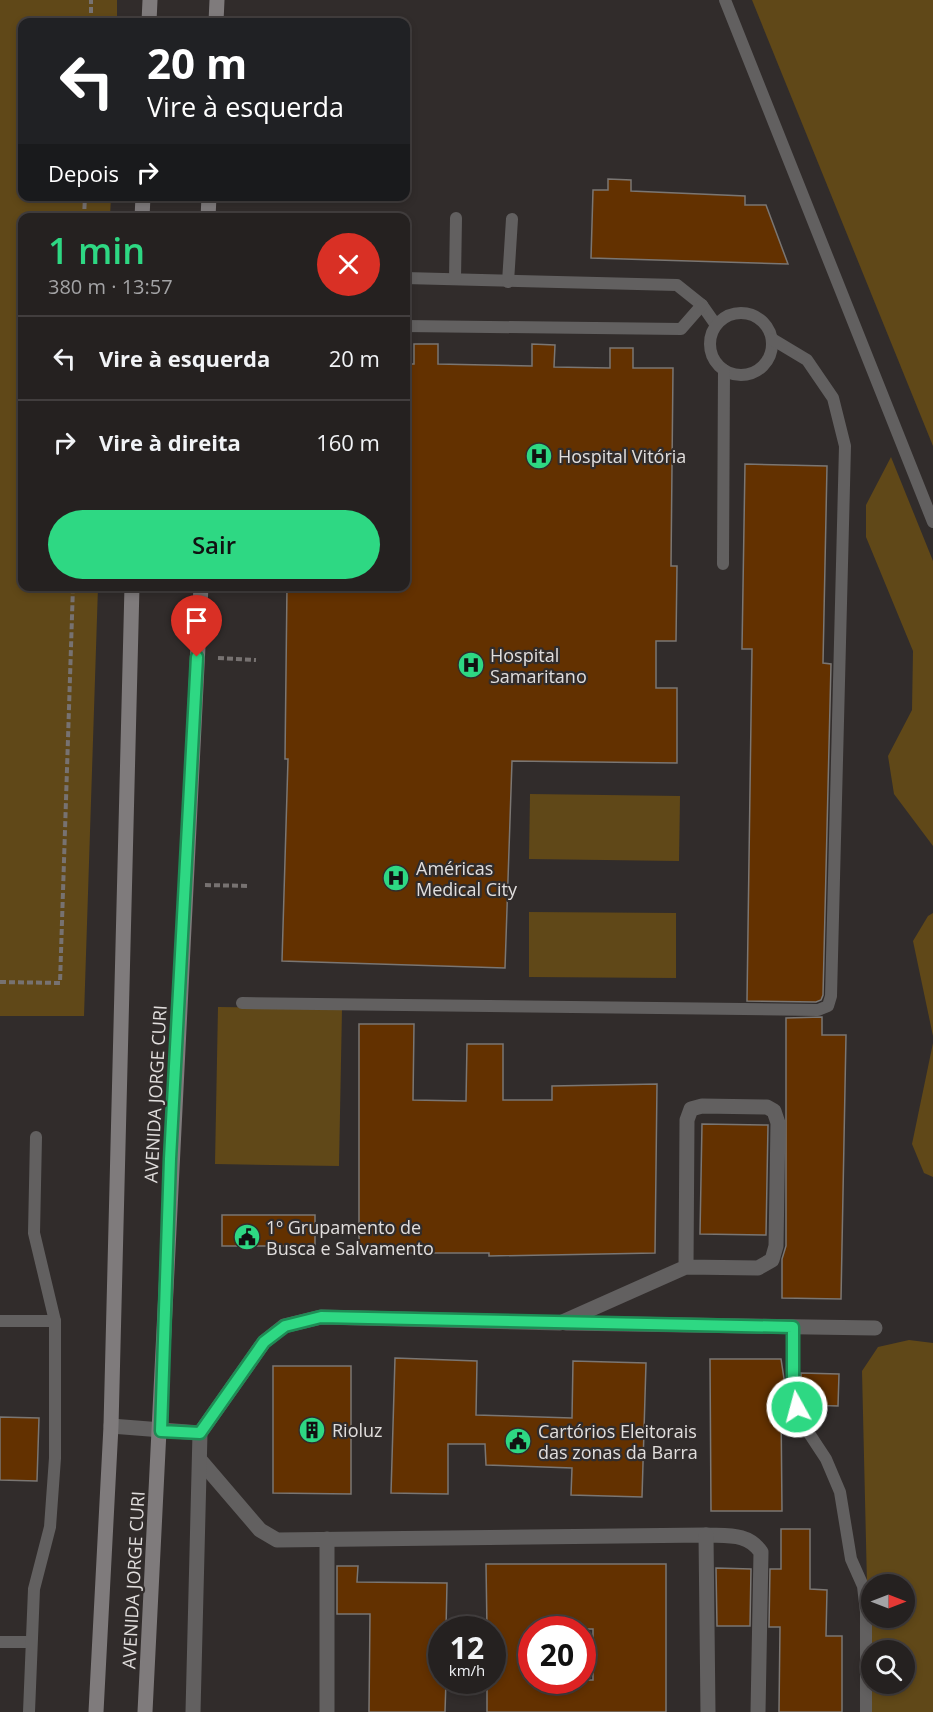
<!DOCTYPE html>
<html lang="pt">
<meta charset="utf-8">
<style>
:root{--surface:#252120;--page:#312e2d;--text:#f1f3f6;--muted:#a3a3a5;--line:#423e3e;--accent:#2ed883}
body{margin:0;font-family:"Open Sans",sans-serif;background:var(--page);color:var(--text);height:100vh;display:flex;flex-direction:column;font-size:22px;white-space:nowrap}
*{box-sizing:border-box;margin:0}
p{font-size:20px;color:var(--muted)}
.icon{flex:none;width:33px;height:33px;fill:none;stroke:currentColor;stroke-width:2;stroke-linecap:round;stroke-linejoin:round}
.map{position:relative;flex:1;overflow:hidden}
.drawer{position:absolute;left:18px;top:213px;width:392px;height:378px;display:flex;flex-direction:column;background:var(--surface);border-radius:12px;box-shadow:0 3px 9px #0003,0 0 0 2px var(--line)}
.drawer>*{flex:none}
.guide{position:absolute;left:18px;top:18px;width:392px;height:183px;border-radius:12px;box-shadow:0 3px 9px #0003,0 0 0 2px var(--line);background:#202124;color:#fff;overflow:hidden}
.needle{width:39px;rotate:90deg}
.buttons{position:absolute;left:861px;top:1574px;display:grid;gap:12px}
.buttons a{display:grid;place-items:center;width:54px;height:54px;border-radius:50%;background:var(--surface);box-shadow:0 3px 9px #0003,0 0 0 2px var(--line);font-size:30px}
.speed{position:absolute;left:428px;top:1616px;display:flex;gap:12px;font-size:30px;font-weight:700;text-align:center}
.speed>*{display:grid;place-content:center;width:78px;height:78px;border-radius:50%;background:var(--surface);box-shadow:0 3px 9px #0003,0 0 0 2px var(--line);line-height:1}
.speed small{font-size:15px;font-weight:400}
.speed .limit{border:9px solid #d22;background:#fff;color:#111}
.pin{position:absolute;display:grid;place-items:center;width:51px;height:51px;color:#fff;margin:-62px -26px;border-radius:50% 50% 50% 0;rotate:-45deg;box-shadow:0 0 6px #0007}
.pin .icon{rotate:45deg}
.me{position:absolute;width:66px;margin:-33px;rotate:353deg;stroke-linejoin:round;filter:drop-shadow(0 0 4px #0008)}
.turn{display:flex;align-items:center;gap:21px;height:126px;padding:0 30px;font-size:27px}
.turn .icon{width:78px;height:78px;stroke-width:2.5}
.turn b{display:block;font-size:42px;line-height:51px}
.then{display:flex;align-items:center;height:57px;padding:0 30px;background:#0003;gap:12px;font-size:22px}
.round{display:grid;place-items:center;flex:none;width:63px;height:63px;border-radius:32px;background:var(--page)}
.overview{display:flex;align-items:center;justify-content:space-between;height:102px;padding:0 30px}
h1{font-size:36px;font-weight:600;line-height:45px;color:var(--accent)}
.action{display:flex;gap:12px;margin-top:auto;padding:12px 30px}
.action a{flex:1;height:69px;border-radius:36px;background:var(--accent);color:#111;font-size:24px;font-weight:600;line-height:69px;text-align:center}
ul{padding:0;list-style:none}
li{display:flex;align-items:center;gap:18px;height:84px;padding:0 30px;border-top:2px solid var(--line)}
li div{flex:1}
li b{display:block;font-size:22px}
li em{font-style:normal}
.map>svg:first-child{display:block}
.green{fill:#604818;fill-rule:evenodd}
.building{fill:#633100;stroke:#7a7673;stroke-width:1.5;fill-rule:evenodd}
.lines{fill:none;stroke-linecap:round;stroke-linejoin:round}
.path{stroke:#777271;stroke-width:4;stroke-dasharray:6 3;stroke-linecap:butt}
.lane{stroke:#626060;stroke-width:12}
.street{stroke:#626060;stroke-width:15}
.secondary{stroke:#7f7b7c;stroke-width:15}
.route-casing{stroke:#1e8c55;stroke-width:15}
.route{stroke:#2ed883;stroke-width:10}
.labels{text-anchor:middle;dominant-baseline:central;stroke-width:4.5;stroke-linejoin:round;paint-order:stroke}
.poi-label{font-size:18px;fill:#e1dedd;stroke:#312c2b;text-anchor:start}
.street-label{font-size:18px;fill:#e1dedd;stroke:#312c2b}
</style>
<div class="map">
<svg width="933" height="1712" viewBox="0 0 933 1712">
<rect width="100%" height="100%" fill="#312c2b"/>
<g class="green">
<polygon points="0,0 117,0 117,22 22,22 22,196 111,197 110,217 22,218 22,586 98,587 84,1016 0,1016"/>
<polygon points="752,0 933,0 933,446"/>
<polygon points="891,457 933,561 933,846 894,794 888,756 912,710 913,651 866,537 866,505"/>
<polygon points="530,794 680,796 679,861 529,859"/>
<polygon points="529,912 676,913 676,978 529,977"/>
<polygon points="933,913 933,1036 913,941 928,916"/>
<polygon points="218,1007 342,1009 339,1166 215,1164"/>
<polygon points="933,1043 933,1177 924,1173 912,1144"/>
<path d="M 909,1340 L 933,1343 L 933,1712 L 870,1712 L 862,1371 L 878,1347 ZM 872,1584 L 904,1584 L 904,1617 L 872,1617 ZM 872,1650 L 904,1650 L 904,1683 L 872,1683 Z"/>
</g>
<g class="building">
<polygon points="608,179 631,180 631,191 745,196 745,205 766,205 788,264 591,258 593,190 608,190"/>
<polygon points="414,344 438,344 438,364 532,366 532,344 555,345 554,367 610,368 610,348 633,348 633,368 673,368 671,566 677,566 676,641 656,641 656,688 677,688 677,763 512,761 505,968 282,961 288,759 285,759 287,586 405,586 405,364 414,364"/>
<polygon points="745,464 827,466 823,663 831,664 823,995 821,1000 816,1002 747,1001 752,649 742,649"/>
<polygon points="822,1017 822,1035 846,1035 841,1299 782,1298 782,1259 786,1246 786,1018"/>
<polygon points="359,1024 414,1024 413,1100 466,1101 467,1044 503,1044 503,1100 552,1100 552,1086 657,1084 655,1253 489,1256 489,1253 359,1253"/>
<polygon points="702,1124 768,1125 766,1235 700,1234"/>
<rect x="222" y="1215" width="93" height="31"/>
<polygon points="395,1358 477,1361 476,1415 572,1418 573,1361 646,1363 642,1497 571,1495 572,1468 486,1465 485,1444 448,1444 448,1494 391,1493"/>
<polygon points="710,1359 781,1359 788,1405 781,1405 782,1511 711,1511"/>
<polygon points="273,1366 351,1366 351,1494 273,1493"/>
<polygon points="801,1373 839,1374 838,1406 805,1405 801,1392"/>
<polygon points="0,1417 39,1418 37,1481 0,1480"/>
<polygon points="781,1529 810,1529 810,1589 827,1590 826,1636 842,1636 842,1712 779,1712 780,1627 769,1627 770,1569 781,1569"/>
<path d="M 486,1564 L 666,1564 L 666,1712 L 487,1712 L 487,1680 L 492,1680 L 492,1629 L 487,1629 ZM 531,1629 L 593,1629 L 593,1680 L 531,1680 Z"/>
<polygon points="337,1566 358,1566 357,1582 447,1583 446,1629 441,1629 441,1680 446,1680 445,1712 369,1712 370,1614 337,1614"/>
<polygon points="716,1568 751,1569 750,1626 717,1626"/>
</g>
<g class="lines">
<g class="path">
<polyline points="91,22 91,0"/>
<polyline points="84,218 85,196"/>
<polyline points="218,658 256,660"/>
<polyline points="205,885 249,886"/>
<polyline points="0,982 60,983 73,586"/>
</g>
<g class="lane">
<polyline points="725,0 933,522"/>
<polyline points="405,278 677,285 702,305 716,325"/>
<polyline points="455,279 456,218"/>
<polyline points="508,282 512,219"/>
<circle cx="741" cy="344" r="31"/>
<polyline points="405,326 681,329 702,305"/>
<polyline points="723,564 724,370"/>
<polyline points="242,1003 818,1010 828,1006 831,996 845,446 833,398 807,360 772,339"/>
<polyline points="0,1321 55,1321"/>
<polyline points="793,1327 793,1393 801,1421 826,1459 840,1492 851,1559 863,1586 866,1612 866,1712"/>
<polyline points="0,1642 30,1642"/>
<polyline points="29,1712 34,1589 50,1527 55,1458 55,1321 34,1233 36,1137"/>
</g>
<g class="street">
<polyline points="566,1323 875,1328"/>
<polyline points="111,1426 200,1433"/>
<path d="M 200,1460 L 260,1530 L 277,1540 L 706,1535 C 729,1536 748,1533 761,1552 L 758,1712"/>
<polyline points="706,1535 708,1712"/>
<polyline points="327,1539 327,1712"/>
<polyline points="193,1712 200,1433 264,1342 284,1326 321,1317 560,1323 686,1267 758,1268 772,1260 776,1246 778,1123 774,1111 767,1107 702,1106 691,1109 687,1120 686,1267"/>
</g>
<g class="secondary">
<polyline points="149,22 150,0"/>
<polyline points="216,22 217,0"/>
<polyline points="142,218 143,196"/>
<polyline points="208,218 209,196"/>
<polyline points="96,1712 111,1426 132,586"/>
<polyline points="145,1712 201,586"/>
</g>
</g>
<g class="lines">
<defs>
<polyline id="route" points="197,657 170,1159 161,1431 200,1433 264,1342 285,1326 321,1317 793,1327 793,1393 797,1407"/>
</defs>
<use href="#route" class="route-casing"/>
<use href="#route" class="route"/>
</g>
<defs>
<symbol id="hospital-disc" viewBox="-11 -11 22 22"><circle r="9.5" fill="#2ed883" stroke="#312c2b"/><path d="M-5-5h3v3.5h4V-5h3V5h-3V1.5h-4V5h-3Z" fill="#111"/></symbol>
<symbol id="civic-disc" viewBox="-11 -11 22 22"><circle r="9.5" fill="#2ed883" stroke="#312c2b"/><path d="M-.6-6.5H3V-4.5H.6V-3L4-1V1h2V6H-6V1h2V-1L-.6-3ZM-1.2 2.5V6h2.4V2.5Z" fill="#111"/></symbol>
<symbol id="building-disc" viewBox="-11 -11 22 22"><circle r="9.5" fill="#2ed883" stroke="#312c2b"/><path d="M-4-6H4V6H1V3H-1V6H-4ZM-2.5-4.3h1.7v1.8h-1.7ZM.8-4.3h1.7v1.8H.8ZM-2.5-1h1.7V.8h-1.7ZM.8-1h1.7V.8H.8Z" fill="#111"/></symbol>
</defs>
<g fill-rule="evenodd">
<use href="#hospital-disc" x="524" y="441" width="30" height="30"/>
<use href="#hospital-disc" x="456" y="650" width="30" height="30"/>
<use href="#hospital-disc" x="381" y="863" width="30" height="30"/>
<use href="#civic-disc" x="232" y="1222" width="30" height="30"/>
<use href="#building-disc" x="297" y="1415" width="30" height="30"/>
<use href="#civic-disc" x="503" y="1426" width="30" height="30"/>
</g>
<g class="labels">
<g class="poi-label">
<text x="558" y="456">Hospital Vitória</text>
<text x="490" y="655">Hospital<tspan x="490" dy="21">Samaritano</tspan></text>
<text x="416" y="868">Américas<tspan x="416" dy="21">Medical City</tspan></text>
<text x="266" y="1227">1º Grupamento de<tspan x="266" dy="21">Busca e Salvamento</tspan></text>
<text x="332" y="1430">Rioluz</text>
<text x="538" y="1431">Cartórios Eleitorais<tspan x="538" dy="21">das zonas da Barra</tspan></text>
</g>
<g class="street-label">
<text transform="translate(155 1094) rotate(-87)">AVENIDA JORGE CURI</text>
<text transform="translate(133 1580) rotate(-87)">AVENIDA JORGE CURI</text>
</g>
</g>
</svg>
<div class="buttons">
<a><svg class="needle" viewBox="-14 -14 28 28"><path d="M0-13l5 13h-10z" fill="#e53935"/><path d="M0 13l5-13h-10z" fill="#a3a3a5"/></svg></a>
<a><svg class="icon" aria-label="search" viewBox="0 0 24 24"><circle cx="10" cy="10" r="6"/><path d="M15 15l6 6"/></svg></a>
</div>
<div class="speed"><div>12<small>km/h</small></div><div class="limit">20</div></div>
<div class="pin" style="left:197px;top:657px;background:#d93025"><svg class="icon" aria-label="arrive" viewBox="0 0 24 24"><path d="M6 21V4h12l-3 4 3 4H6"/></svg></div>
<svg class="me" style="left:797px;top:1407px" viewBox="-20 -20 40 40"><circle r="17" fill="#2ed883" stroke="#fff" stroke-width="3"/><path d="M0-11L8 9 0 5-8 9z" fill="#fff"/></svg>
<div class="guide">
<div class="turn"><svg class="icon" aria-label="left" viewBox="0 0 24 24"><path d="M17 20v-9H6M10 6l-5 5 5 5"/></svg><div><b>20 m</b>Vire à esquerda</div></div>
<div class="then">Depois<svg class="icon" aria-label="right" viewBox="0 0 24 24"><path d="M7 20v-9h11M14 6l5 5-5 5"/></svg></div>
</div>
<section class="drawer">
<div class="overview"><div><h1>1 min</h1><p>380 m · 13:57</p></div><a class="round" style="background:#d93025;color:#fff"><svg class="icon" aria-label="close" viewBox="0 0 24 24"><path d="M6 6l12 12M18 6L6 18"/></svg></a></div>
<ul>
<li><svg class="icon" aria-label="left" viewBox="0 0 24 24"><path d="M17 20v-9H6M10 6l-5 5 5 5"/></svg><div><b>Vire à esquerda</b></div><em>20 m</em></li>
<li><svg class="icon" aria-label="right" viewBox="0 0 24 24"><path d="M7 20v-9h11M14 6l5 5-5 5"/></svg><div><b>Vire à direita</b></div><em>160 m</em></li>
</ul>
<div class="action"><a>Sair</a></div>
</section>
</div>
